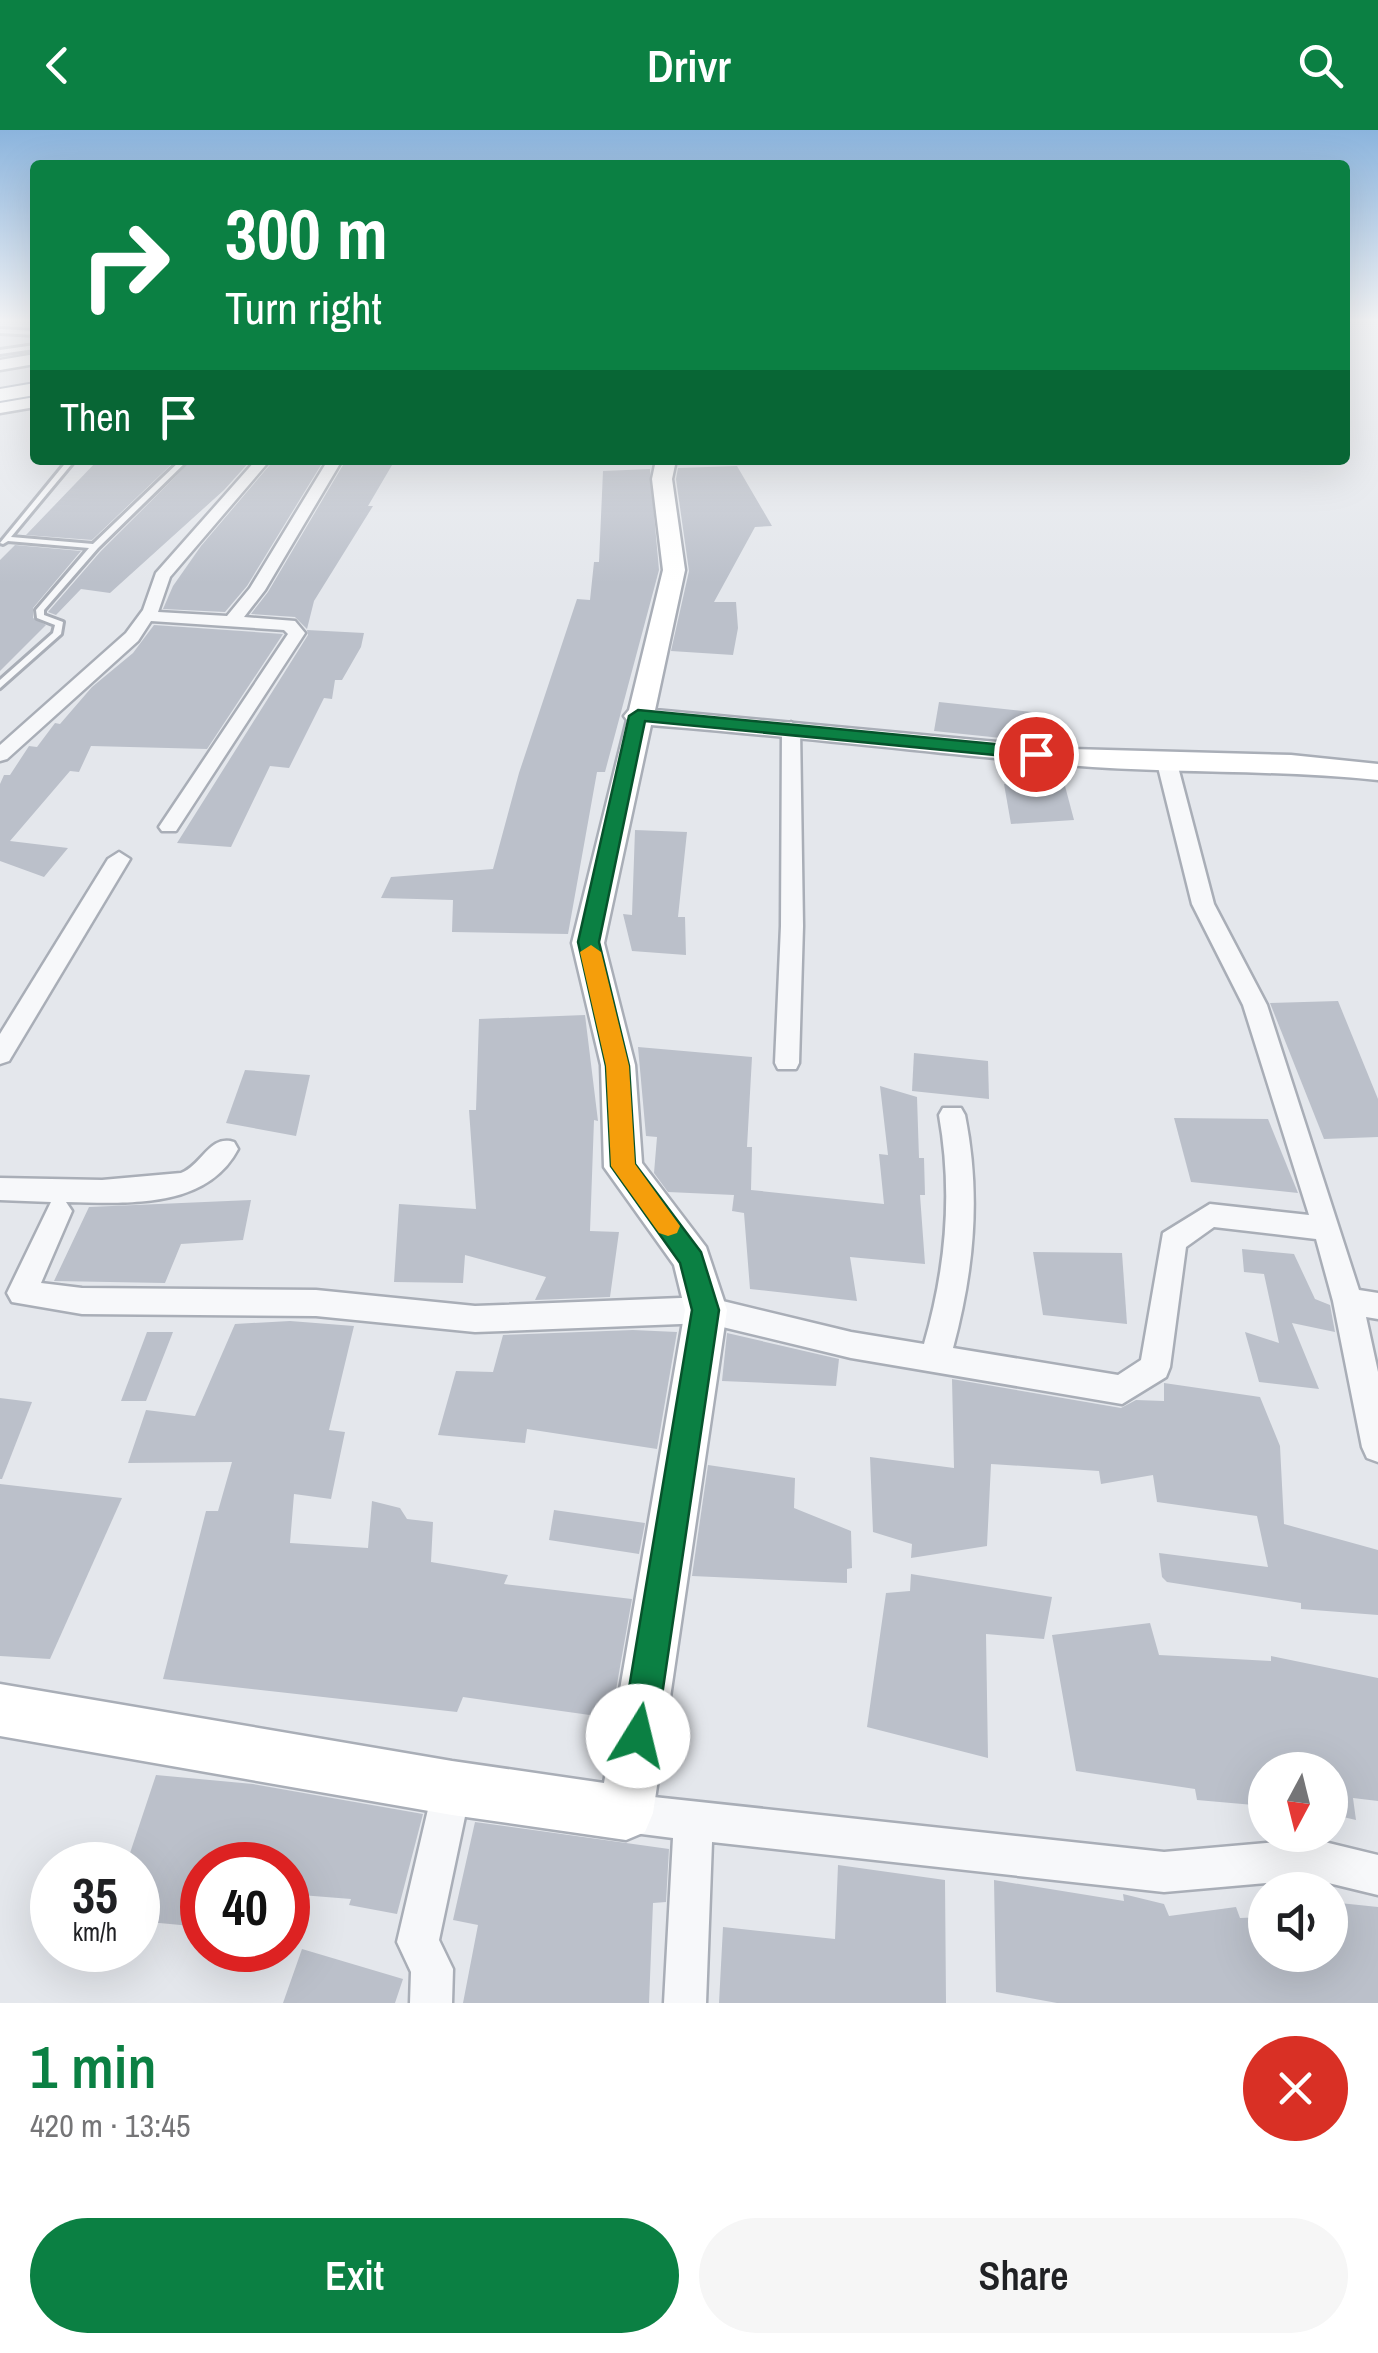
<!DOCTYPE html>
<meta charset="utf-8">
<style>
:root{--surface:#fff;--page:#f6f6f6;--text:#202124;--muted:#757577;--accent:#0b8043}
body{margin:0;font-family:"Archivo Narrow",sans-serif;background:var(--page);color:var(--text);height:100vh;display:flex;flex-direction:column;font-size:38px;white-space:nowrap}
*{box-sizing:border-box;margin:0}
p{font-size:32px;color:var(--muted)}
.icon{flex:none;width:55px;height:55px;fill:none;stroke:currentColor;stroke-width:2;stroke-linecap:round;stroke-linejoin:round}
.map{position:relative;height:1873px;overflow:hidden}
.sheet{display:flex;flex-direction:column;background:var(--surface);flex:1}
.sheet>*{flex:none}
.top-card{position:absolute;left:30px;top:30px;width:1320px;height:305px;border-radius:10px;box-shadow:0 10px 40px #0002;background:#0b8043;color:#fff;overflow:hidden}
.needle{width:65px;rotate:187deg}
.controls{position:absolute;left:1248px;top:1622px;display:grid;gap:20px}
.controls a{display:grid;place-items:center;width:100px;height:100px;border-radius:50%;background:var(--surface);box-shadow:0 10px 40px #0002;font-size:50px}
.speed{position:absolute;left:30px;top:1712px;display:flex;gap:20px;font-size:50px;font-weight:700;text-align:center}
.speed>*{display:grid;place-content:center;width:130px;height:130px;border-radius:50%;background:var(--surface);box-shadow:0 10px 40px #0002;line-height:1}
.speed small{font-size:25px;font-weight:400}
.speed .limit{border:15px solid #d22;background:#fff;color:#111}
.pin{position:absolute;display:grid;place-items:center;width:85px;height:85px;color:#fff;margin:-42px;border:5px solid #fff;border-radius:50%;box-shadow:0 2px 10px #0007}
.me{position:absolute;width:110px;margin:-55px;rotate:9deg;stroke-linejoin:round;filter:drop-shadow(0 0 8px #0008)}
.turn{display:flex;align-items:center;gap:35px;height:210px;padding:0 30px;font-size:45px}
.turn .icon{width:130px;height:130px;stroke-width:2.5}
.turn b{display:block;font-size:70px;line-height:85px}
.then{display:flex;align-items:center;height:95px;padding:0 30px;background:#0003;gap:20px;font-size:38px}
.round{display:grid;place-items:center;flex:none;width:105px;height:105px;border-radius:52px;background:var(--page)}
.headline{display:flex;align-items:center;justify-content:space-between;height:170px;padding:0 30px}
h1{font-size:60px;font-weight:600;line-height:75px;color:var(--accent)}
.button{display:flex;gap:20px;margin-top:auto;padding:20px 30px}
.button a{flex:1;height:115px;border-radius:60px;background:var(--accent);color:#fff;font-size:40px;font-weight:600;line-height:115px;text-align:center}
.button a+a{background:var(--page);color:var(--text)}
header{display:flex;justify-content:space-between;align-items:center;height:130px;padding:0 30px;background:var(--accent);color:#fff;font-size:45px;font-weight:600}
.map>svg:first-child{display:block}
.building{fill:#bbc0ca}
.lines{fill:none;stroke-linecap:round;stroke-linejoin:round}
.lane-casing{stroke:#a9aeb7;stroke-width:6}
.street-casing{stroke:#a9aeb7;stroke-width:5}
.secondary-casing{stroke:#a9aeb7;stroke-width:5}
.primary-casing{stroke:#a3abb8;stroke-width:4}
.lane{fill:#f7f8fa;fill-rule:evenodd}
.street{fill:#f7f8fa;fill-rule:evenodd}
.secondary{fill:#fff;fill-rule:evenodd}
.primary{fill:#fff;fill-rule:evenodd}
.route{fill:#0b8043;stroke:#07532c;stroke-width:2.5}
.slow{fill:#f59e0b}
</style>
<header><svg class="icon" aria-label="back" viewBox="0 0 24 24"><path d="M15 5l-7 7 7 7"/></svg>Drivr<svg class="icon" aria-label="search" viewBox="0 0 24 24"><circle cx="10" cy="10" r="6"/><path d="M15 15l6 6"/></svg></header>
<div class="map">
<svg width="1378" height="1873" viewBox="0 0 1378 1873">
<rect width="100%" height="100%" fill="#e4e7ec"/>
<g class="building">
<polygon points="98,330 176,330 92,410 26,405"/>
<polygon points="192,330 251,330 224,360 110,463 81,459 56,485 48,482 101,421"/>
<polygon points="274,330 324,330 247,456 225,482 163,479 173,456 201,416"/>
<polygon points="346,330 395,330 368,376 373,376 314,471 307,499 295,487 251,484 268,462"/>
<polygon points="737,336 772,396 755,397 714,472 736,472 738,498 733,525 671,521 689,441 676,349 678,338"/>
<polygon points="650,339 659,440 605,642 597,642 568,804 452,802 453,770 381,768 391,747 493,739 519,643 577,469 590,470 594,432 599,432 603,341"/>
<polygon points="15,415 81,421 33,478 33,488 46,495 0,541 0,430"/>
<polygon points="154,495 283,504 207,619 91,616 79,642 70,641 10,711 68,718 44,747 0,731 0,654 4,645 10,645 29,616 37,617 55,593 60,594 92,557 133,523"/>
<polygon points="307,500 364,503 361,517 342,550 335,550 332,569 324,568 289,638 270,636 231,717 177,713 308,505"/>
<polygon points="939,572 1032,582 1030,611 934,601"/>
<polygon points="1004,654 1065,656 1074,690 1011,694"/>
<polygon points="635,700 687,702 678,787 685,787 686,825 632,821 623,784 632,785"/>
<polygon points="1338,871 1378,969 1378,1007 1324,1009 1270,873"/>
<polygon points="585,885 598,991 594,990 590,1101 619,1102 610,1167 535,1170 546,1147 465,1125 463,1153 394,1152 399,1074 476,1079 469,980 476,980 479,889"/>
<polygon points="638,917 752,927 747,1017 752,1017 751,1060 884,1074 879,1024 888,1025 880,956 917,967 919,1028 924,1028 925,1065 920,1065 925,1134 850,1127 857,1171 750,1159 744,1083 732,1081 734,1065 668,1062 654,1043 657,1007 646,1006"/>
<polygon points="914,923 988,931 989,969 912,961"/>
<polygon points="245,940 310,945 296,1006 226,993"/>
<polygon points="1174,988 1268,989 1298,1063 1191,1052"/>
<polygon points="251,1070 243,1110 181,1114 165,1153 54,1151 89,1077"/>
<polygon points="1242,1119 1294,1124 1315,1169 1330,1175 1335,1202 1292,1193 1319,1259 1259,1252 1245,1202 1279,1213 1264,1144 1244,1142"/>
<polygon points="1033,1122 1122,1123 1127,1194 1043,1185"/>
<polygon points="290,1191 354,1196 329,1300 345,1302 331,1369 294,1364 290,1413 368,1418 372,1371 400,1378 407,1389 433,1392 431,1432 508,1445 504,1454 632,1469 611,1588 463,1567 457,1582 163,1549 206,1381 218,1381 232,1332 128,1333 146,1280 195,1286 235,1194"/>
<polygon points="633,1200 677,1202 657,1319 527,1299 525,1313 438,1305 456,1241 493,1242 503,1205"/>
<polygon points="147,1202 173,1202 146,1271 121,1271"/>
<polygon points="727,1203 839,1229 836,1256 722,1251"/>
<polygon points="952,1249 1121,1278 1136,1270 1164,1271 1164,1253 1260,1267 1280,1316 1284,1394 1378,1420 1378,1485 1301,1479 1301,1473 1167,1452 1162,1447 1159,1423 1268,1437 1257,1386 1157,1372 1153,1345 1101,1354 1099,1341 991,1334 987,1416 911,1428 912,1414 873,1402 870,1327 954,1338"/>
<polygon points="0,1268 32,1272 2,1349 0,1349"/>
<polygon points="708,1335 795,1348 794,1378 851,1401 852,1438 847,1439 847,1453 692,1446"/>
<polygon points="0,1354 122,1368 50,1529 0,1526"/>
<polygon points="554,1380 645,1393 639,1424 549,1410"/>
<polygon points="911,1444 1052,1467 1044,1509 986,1504 988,1628 867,1597 886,1463 910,1461"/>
<polygon points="1150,1493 1159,1525 1271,1531 1271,1526 1378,1548 1378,1671 1353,1668 1356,1690 1330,1684 1330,1640 1265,1640 1265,1676 1197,1670 1195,1659 1076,1641 1052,1505"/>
<polygon points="156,1645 253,1654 423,1684 397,1784 349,1775 351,1769 288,1764 288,1735 202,1735 202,1797 138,1791 138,1735 126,1735"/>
<polygon points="475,1692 669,1719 666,1772 653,1773 649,1873 463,1873 478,1795 453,1790"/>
<polygon points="838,1735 945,1750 946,1873 719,1873 723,1797 835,1809"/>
<polygon points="994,1750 1124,1771 1123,1764 1164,1774 1169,1786 1236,1777 1240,1788 1265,1787 1265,1825 1330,1825 1330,1772 1378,1777 1378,1873 1057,1873 996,1862"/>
<polygon points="302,1819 403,1849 395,1873 283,1873"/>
</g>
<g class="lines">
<defs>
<g id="lane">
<polygon points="0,199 35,201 35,205 0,203"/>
<polygon points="35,215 35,219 0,224 0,220"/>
<polygon points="68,330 75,330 11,407 93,414 181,330 188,330 98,418 44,480 44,485 63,492 61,504 0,558 0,550 53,503 55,495 37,488 36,480 89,418 8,411 3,414 0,413"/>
</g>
<g id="street">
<polygon points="256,330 270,330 170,447 158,482 227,486 250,458 328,330 342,330 265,460 244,487 295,491 305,503 176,701 162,701 159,697 288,504 284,500 151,491 138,511 7,629 0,631 0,615 126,503 143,480 156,443"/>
<polygon points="791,592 800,598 803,796 799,933 796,939 778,939 775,933 781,796 782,598"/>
<path d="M 1167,627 L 1177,633 L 1214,774 L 1267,875 L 1359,1160 L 1378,1163 L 1378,1189 L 1366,1187 L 1378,1242 L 1378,1332 L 1367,1328 L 1362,1317 L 1333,1171 L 1316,1109 L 1214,1097 L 1186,1117 L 1170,1237 L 1166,1247 L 1122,1274 L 851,1228 L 706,1193 L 475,1202 L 316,1186 L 82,1184 L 12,1172 L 7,1163 L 51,1072 L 0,1070 L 0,1048 L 102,1050 L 181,1043 C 202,1035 210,1004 234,1012 L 238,1019 C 206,1080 126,1073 66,1072 L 72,1081 L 41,1153 L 82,1158 L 316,1160 L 475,1176 L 706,1167 L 851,1202 L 924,1214 C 946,1138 953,1063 939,985 L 943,978 L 961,978 L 965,985 C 981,1065 974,1140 953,1218 L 1118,1245 L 1141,1230 L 1163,1103 L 1210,1074 L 1309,1085 L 1243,875 L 1192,774 L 1157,633 Z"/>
<polygon points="119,722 130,729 9,931 0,934 0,904 108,729"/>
<polygon points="452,1639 466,1644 471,1658 439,1810 453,1839 452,1873 410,1873 411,1842 397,1812 433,1658 438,1644"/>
<polygon points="626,1664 1164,1722 1312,1709 1378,1725 1378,1765 1312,1749 1164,1762 712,1712 706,1873 664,1873 673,1708 626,1702 612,1697 607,1683 612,1669"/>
</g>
<g id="secondary">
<polygon points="35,224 35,234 0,240 0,230"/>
<polygon points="35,267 35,277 0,283 0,273"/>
<path d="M 656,330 L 676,330 L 672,349 L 685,440 L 655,580 L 1071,619 L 1291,625 L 1378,634 L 1378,650 C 1274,639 1171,644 1067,635 C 928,622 790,606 651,595 L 604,813 L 635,935 L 642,1033 L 706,1117 L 727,1180 L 653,1683 L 645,1702 L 626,1710 L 452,1685 L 0,1606 L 0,1554 L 452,1631 L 604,1653 L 685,1180 L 674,1135 L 604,1037 L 601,935 L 572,813 L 627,590 L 624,586 L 629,580 L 663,440 L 652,349 Z"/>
</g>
<polygon id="primary" points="35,253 35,265 0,271 0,259"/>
</defs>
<use href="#lane" class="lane-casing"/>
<use href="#street" class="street-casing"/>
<use href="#secondary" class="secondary-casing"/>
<use href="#primary" class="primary-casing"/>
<use href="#lane" class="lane"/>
<use href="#street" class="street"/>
<use href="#secondary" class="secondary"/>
<use href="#primary" class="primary"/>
</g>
<linearGradient id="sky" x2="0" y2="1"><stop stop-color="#8bb4dd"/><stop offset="0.42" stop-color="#f3f4f6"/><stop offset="1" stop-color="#f3f4f6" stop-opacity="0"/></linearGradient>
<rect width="1378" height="453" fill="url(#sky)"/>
<polygon class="route" points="638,580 1036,618 1044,624 1036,629 645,591 599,812 629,936 635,1034 701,1122 719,1180 656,1606 651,1618 638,1623 626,1618 621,1606 692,1180 680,1133 611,1036 606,936 578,812 629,586"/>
<polygon class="slow" points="591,815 601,822 629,936 635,1034 680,1096 677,1103 668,1106 659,1103 611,1036 606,936 580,822"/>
</svg>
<div class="controls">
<a><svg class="needle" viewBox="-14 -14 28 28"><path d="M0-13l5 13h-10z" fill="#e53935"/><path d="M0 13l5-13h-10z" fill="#757577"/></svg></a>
<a><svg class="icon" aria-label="sound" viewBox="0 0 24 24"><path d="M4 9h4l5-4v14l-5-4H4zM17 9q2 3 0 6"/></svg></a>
</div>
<div class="speed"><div>35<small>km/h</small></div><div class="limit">40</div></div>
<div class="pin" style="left:1036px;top:624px;background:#d93025"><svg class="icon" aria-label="arrive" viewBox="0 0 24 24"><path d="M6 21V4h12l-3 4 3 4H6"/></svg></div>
<svg class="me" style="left:638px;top:1606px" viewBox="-20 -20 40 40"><circle r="19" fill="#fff"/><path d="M0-13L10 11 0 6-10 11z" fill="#0b8043"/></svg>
<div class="top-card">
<div class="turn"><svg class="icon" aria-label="right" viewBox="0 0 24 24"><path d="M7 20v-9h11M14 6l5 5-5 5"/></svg><div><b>300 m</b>Turn right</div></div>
<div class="then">Then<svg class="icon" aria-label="arrive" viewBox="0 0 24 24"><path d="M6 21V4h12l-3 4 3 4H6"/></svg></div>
</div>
</div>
<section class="sheet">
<div class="headline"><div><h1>1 min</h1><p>420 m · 13:45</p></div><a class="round" style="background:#d93025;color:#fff"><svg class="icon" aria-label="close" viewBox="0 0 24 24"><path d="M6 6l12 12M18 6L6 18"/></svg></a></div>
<div class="button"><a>Exit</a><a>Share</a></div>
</section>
